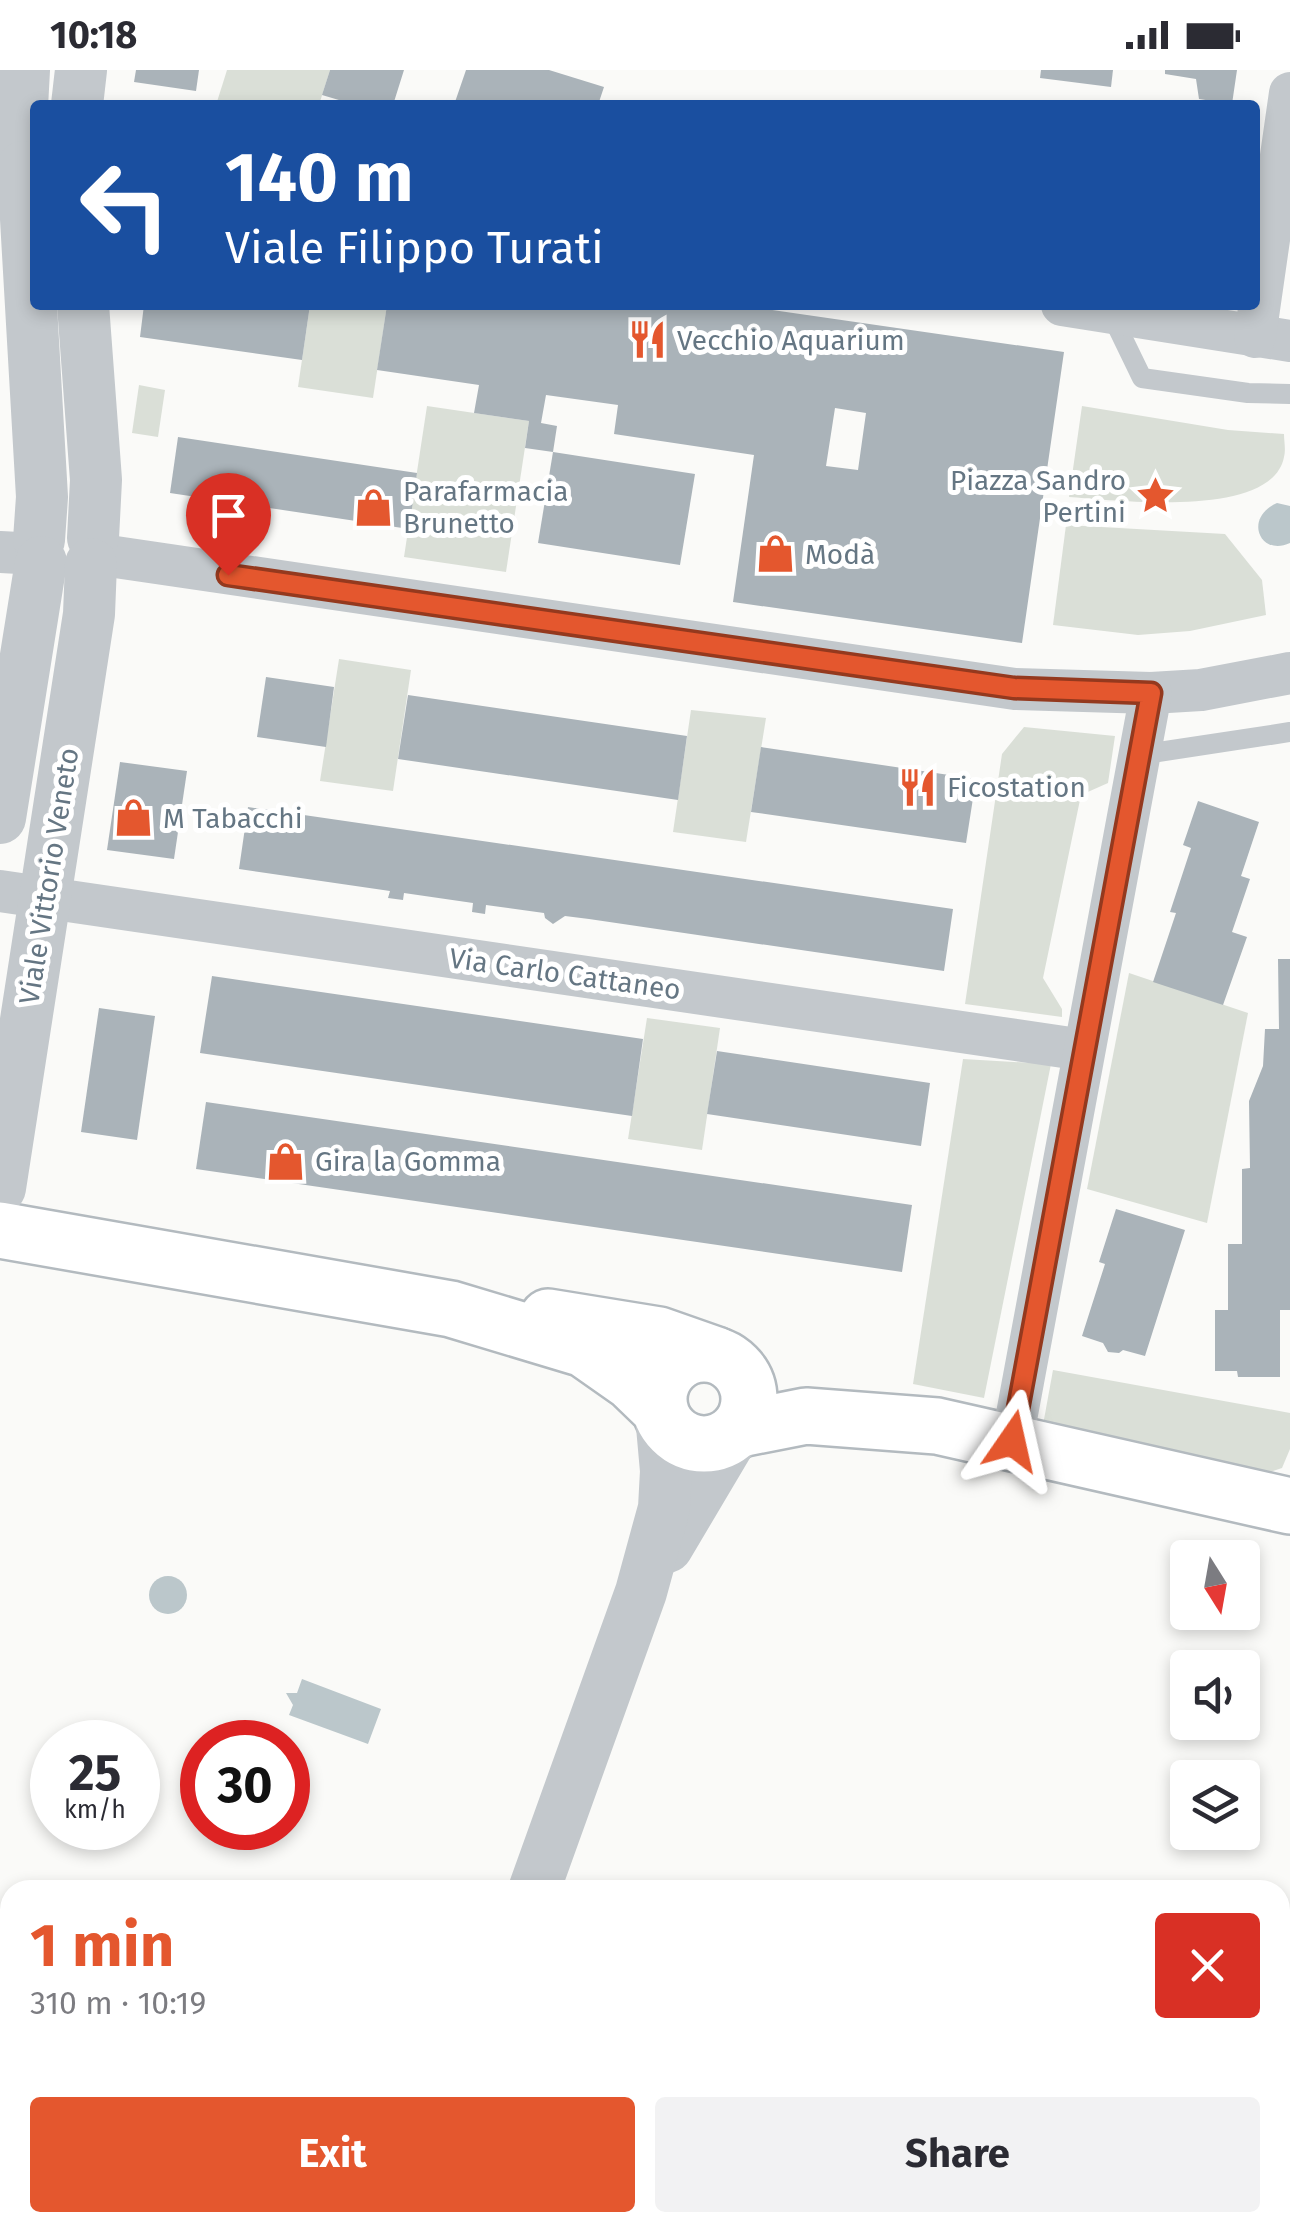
<!DOCTYPE html>
<meta charset="utf-8">
<style>
:root{--surface:#fff;--page:#f2f2f3;--text:#2b2b33;--muted:#7c7c81;--accent:#e4572e}
body{margin:0;font-family:"Fira Sans",sans-serif;background:var(--page);color:var(--text);height:100vh;display:flex;flex-direction:column;font-size:38px;white-space:nowrap}
*{box-sizing:border-box;margin:0}
p{font-size:32px;color:var(--muted)}
.icon{flex:none;width:55px;height:55px;fill:none;stroke:currentColor;stroke-width:2;stroke-linecap:round;stroke-linejoin:round}
.map{position:relative;flex:1;overflow:hidden}
.panel{position:absolute;left:0px;top:1810px;width:1290px;height:352px;display:flex;flex-direction:column;background:var(--surface);border-radius:30px 30px 0 0;box-shadow:0 5px 15px #0003}
.panel>*{flex:none}
.hud{position:absolute;left:30px;top:30px;width:1230px;height:210px;border-radius:10px;box-shadow:0 5px 15px #0003;background:#1a4fa0;color:#fff;overflow:hidden}
.needle{width:65px;rotate:169deg}
.buttons{position:absolute;left:1170px;top:1470px;display:grid;gap:20px}
.buttons a{display:grid;place-items:center;width:90px;height:90px;border-radius:10px;background:var(--surface);box-shadow:0 5px 15px #0003;font-size:50px}
.speed{position:absolute;left:30px;top:1650px;display:flex;gap:20px;font-size:50px;font-weight:700;text-align:center}
.speed>*{display:grid;place-content:center;width:130px;height:130px;border-radius:50%;background:var(--surface);box-shadow:0 5px 15px #0003;line-height:1}
.speed small{font-size:25px;font-weight:400}
.speed .limit{border:15px solid #d22;background:#fff;color:#111}
.pin{position:absolute;display:grid;place-items:center;width:85px;height:85px;color:#fff;margin:-102px -42px;border-radius:50% 50% 50% 0;rotate:-45deg;box-shadow:0 0 10px #0007}
.pin .icon{rotate:45deg}
.me{position:absolute;width:110px;margin:-55px;rotate:11deg;stroke-linejoin:round;filter:drop-shadow(0 0 8px #0008)}
.turn{display:flex;align-items:center;gap:35px;height:210px;padding:0 30px;font-size:45px}
.turn .icon{width:130px;height:130px;stroke-width:2.5}
.turn b{display:block;font-size:70px;line-height:85px}
.round{display:grid;place-items:center;flex:none;width:105px;height:105px;border-radius:10px;background:var(--page)}
.head{display:flex;align-items:center;justify-content:space-between;height:170px;padding:0 30px}
h1{font-size:60px;font-weight:700;line-height:75px;color:var(--accent)}
.action{display:flex;gap:20px;margin-top:auto;padding:20px 30px}
.action a{flex:1;height:115px;border-radius:10px;background:var(--accent);color:#fff;font-size:40px;font-weight:700;line-height:115px;text-align:center}
.action a+a{background:var(--page);color:var(--text)}
.status{display:flex;justify-content:space-between;align-items:center;height:70px;padding:0 50px;background:var(--surface);direction:ltr}
.status svg{height:28px;fill:currentColor}
.map>svg:first-child{display:block}
.green{fill:#dadfd7}
.water{fill:#bbc7cb}
.building{fill:#aab3b9;fill-rule:evenodd}
.lines{fill:none;stroke-linecap:round;stroke-linejoin:round}
.secondary-casing{stroke:#b3babf;stroke-width:60}
.service{stroke:#c3c8cc;stroke-width:20}
.minor{stroke:#c3c8cc;stroke-width:42}
.tertiary{stroke:#c3c8cc;stroke-width:52}
.secondary{stroke:#fff;stroke-width:55}
.route-casing{stroke:#94391e;stroke-width:25}
.route{stroke:#e4572e;stroke-width:18}
.labels{text-anchor:middle;dominant-baseline:central;stroke-width:10;stroke-linejoin:round;paint-order:stroke}
.poi-label{font-size:28px;fill:#657683;stroke:#fff;text-anchor:start}
.street-label{font-size:28px;fill:#657683;stroke:#fff}
</style>
<div class="status"><b>10:18</b><svg viewBox="0 0 49 12"><path d="M0 12V9h3v3zM5 12V6h3v6zM10 12V3h3v9zM15 12V0h3v12zM26 1h20v11H26zM47 4h2v5h-2z"/></svg></div>
<div class="map">
<svg width="1290" height="2162" viewBox="0 0 1290 2162">
<rect width="100%" height="100%" fill="#fafaf8"/>
<g class="green">
<polygon points="227,0 330,0 319,35 216,35"/>
<polygon points="310,235 387,235 373,328 298,317"/>
<polygon points="139,315 165,320 158,367 132,363"/>
<polygon points="427,336 529,351 506,502 404,487"/>
<path d="M 1082,336 L 1228,360 L 1284,364 C 1284,371 1286,380 1284,387 C 1272,450 1114,430 1069,427 Z"/>
<polygon points="1066,455 1225,464 1262,510 1266,545 1190,561 1138,565 1053,555"/>
<polygon points="339,589 411,600 393,721 320,711"/>
<polygon points="691,640 766,648 746,772 673,762"/>
<polygon points="1024,657 1115,666 1108,713 1081,725 1043,908 1062,939 1062,947 965,934 1002,684"/>
<polygon points="1129,903 1248,943 1207,1153 1087,1119"/>
<polygon points="647,948 720,958 702,1080 628,1069"/>
<polygon points="963,989 1051,994 984,1328 913,1314"/>
<polygon points="1053,1300 1290,1343 1290,1379 1282,1398 1267,1403 1043,1355"/>
</g>
<g class="water">
<path d="M 1277,433 L 1290,436 L 1290,473 C 1260,487 1243,448 1277,433 Z"/>
<circle cx="168" cy="1525" r="19"/>
<polygon points="302,1609 381,1639 368,1674 289,1645 293,1635 286,1623 297,1623"/>
</g>
<g class="building">
<polygon points="136,0 199,0 196,21 134,12"/>
<polygon points="330,0 404,0 393,35 348,35 349,33 322,25"/>
<polygon points="466,0 549,0 604,17 598,35 454,35"/>
<polygon points="1041,0 1113,0 1111,17 1040,8"/>
<polygon points="1165,0 1237,0 1232,34 1199,29 1196,9 1165,4"/>
<polygon points="144,235 310,235 302,290 140,267"/>
<path d="M 387,235 L 737,235 L 1064,282 L 1022,573 L 733,532 L 754,385 L 614,364 L 618,335 L 546,325 L 541,353 L 557,356 L 553,382 L 525,378 L 529,351 L 474,343 L 479,315 L 377,300 ZM 835,338 L 866,343 L 858,400 L 826,396 Z"/>
<polygon points="178,367 417,403 409,459 170,423"/>
<polygon points="553,382 695,404 680,495 538,473"/>
<polygon points="266,607 334,617 326,677 257,667"/>
<polygon points="408,625 687,666 678,730 398,689"/>
<polygon points="761,677 976,709 966,773 751,742"/>
<polygon points="120,692 187,701 174,789 107,780"/>
<polygon points="1198,731 1259,752 1241,806 1250,809 1232,862 1247,867 1223,935 1153,912 1176,843 1170,842 1191,778 1183,775"/>
<polygon points="248,737 953,839 944,901 589,849 565,846 553,854 545,848 544,843 486,835 485,844 472,842 473,833 404,823 403,830 388,828 390,821 239,799"/>
<polygon points="1278,889 1290,889 1290,1240 1280,1240 1280,1307 1238,1307 1237,1301 1215,1301 1215,1240 1228,1240 1228,1174 1242,1174 1242,1099 1250,1098 1249,1031 1263,996 1265,959 1279,959"/>
<polygon points="212,906 643,969 632,1046 200,983"/>
<polygon points="99,938 155,946 137,1070 81,1062"/>
<polygon points="717,981 930,1013 921,1076 707,1044"/>
<polygon points="206,1032 912,1135 902,1202 196,1099"/>
<polygon points="1116,1139 1185,1160 1145,1286 1123,1280 1119,1283 1108,1282 1103,1273 1082,1266 1105,1194 1099,1192"/>
</g>
<g class="lines">
<defs>
<g id="secondary">
<polyline points="0,1160 451,1239 584,1279 631,1312 659,1339"/>
<polyline points="548,1247 659,1265 716,1285"/>
<circle cx="704" cy="1329" r="45"/>
<polyline points="740,1359 806,1346 937,1356 1290,1436"/>
</g>
</defs>
<use href="#secondary" class="secondary-casing"/>
<g class="service">
<polyline points="1111,244 1142,308 1248,323 1290,324"/>
<polyline points="1139,685 1290,662"/>
</g>
<g class="minor">
<polyline points="1062,235 1290,271"/>
<polyline points="1255,267 1290,23"/>
<polyline points="0,482 38,484"/>
<polyline points="95,484 1015,619 1151,623 1201,620 1290,603"/>
<polyline points="0,821 1084,980"/>
<polyline points="1012,1371 1151,623"/>
</g>
<g class="tertiary">
<polyline points="77,35 81,0"/>
<polyline points="20,73 24,0"/>
<polyline points="23,97 42,427 39,470"/>
<polyline points="83,235 96,410 93,468"/>
<polyline points="0,748 41,492"/>
<polyline points="0,1118 89,544 91,494"/>
<polyline points="667,1477 734,1364"/>
<polyline points="534,1820 641,1522 664,1438 666,1401 661,1345"/>
<polyline points="411,2162 414,2152"/>
</g>
<use href="#secondary" class="secondary"/>
</g>
<g class="lines">
<defs>
<polyline id="route" points="228,505 1014,618 1151,623 1012,1371"/>
</defs>
<use href="#route" class="route-casing"/>
<use href="#route" class="route"/>
</g>
<defs>
<symbol id="restaurant-bare" viewBox="-9 -9 18 18"><path d="M-5-6h1v4h1v-4h1v4h1v-4h1v5L-1.5 .5V6h-2V.5L-5-1ZM5-6V6H3V1.5H1.5Q1.5-4 5-6Z" fill="#e4572e" stroke="#fff" stroke-width="2.5" paint-order="stroke"/></symbol>
<symbol id="sight-bare" viewBox="-9 -9 18 18"><path d="M0-6L1.8-2.2L6-1.7L2.9 1.2L3.7 5.4L0 3.3L-3.7 5.4L-2.9 1.2L-6-1.7L-1.8-2.2Z" fill="#e4572e" stroke="#fff" stroke-width="2.5" paint-order="stroke"/></symbol>
<symbol id="shop-bare" viewBox="-9 -9 18 18"><path d="M-5-2.5h2.3a2.7 3.5 0 0 1 5.4 0H5L5.5 6h-11ZM-1.5-2.5h3a1.5 2.3 0 0 0-3 0Z" fill="#e4572e" stroke="#fff" stroke-width="2.5" paint-order="stroke"/></symbol>
</defs>
<g fill-rule="evenodd">
<use href="#restaurant-bare" x="620" y="242" width="55" height="55"/>
<use href="#sight-bare" x="1128" y="398" width="55" height="55"/>
<use href="#shop-bare" x="346" y="410" width="55" height="55"/>
<use href="#shop-bare" x="748" y="456" width="55" height="55"/>
<use href="#restaurant-bare" x="890" y="690" width="55" height="55"/>
<use href="#shop-bare" x="106" y="720" width="55" height="55"/>
<use href="#shop-bare" x="258" y="1064" width="55" height="55"/>
</g>
<g class="labels">
<g class="poi-label">
<text x="677" y="270">Vecchio Aquarium</text>
<text x="1126" y="410" text-anchor="end">Piazza Sandro<tspan x="1126" dy="32">Pertini</tspan></text>
<text x="403" y="421">Parafarmacia<tspan x="403" dy="32">Brunetto</tspan></text>
<text x="805" y="484">Modà</text>
<text x="947" y="717">Ficostation</text>
<text x="163" y="748">M Tabacchi</text>
<text x="315" y="1091">Gira la Gomma</text>
</g>
<g class="street-label">
<text transform="translate(49 806) rotate(-81)">Viale Vittorio Veneto</text>
<text transform="translate(565 904) rotate(8)">Via Carlo Cattaneo</text>
</g>
</g>
</svg>
<div class="buttons">
<a><svg class="needle" viewBox="-14 -14 28 28"><path d="M0-13l5 13h-10z" fill="#e53935"/><path d="M0 13l5-13h-10z" fill="#7c7c81"/></svg></a>
<a><svg class="icon" aria-label="sound" viewBox="0 0 24 24"><path d="M4 9h4l5-4v14l-5-4H4zM17 9q2 3 0 6"/></svg></a>
<a><svg class="icon" aria-label="layers" viewBox="0 0 24 24"><path d="M12 4l9 5-9 5-9-5zM3 14l9 5 9-5"/></svg></a>
</div>
<div class="speed"><div>25<small>km/h</small></div><div class="limit">30</div></div>
<div class="pin" style="left:228px;top:505px;background:#d93025"><svg class="icon" aria-label="arrive" viewBox="0 0 24 24"><path d="M6 21V4h12l-3 4 3 4H6"/></svg></div>
<svg class="me" style="left:1012px;top:1371px" viewBox="-20 -20 40 40"><path d="M0-17L14 15 0 8-14 15z" fill="#e4572e" stroke="#fff" stroke-width="4"/></svg>
<div class="hud">
<div class="turn"><svg class="icon" aria-label="left" viewBox="0 0 24 24"><path d="M17 20v-9H6M10 6l-5 5 5 5"/></svg><div><b>140 m</b>Viale Filippo Turati</div></div>
</div>
<section class="panel">
<div class="head"><div><h1>1 min</h1><p>310 m · 10:19</p></div><a class="round" style="background:#d93025;color:#fff"><svg class="icon" aria-label="close" viewBox="0 0 24 24"><path d="M6 6l12 12M18 6L6 18"/></svg></a></div>
<div class="action"><a>Exit</a><a>Share</a></div>
</section>
</div>
